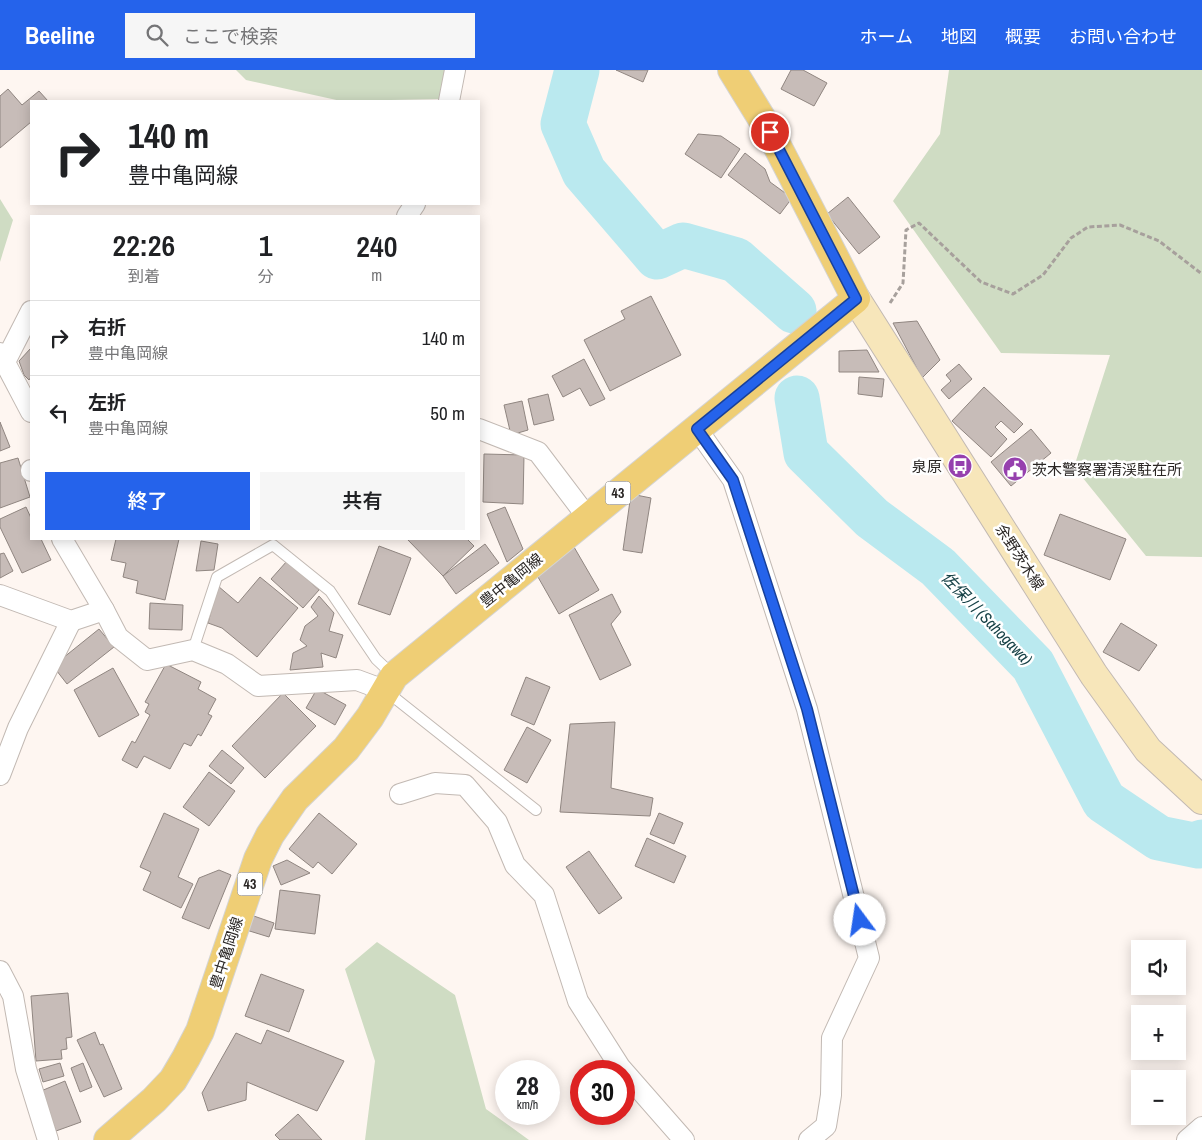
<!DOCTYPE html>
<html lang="ja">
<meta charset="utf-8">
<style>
:root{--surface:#fff;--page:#f6f6f6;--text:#202124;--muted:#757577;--line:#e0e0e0;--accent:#2563eb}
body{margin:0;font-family:"Archivo Narrow","Noto Sans JP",sans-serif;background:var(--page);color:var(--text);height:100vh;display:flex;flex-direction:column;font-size:19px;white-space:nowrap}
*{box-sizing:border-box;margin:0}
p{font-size:16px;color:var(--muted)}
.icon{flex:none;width:28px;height:28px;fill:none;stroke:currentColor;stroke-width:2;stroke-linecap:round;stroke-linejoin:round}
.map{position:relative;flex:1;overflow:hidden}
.sheet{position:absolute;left:30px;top:145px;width:450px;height:325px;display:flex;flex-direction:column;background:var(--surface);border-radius:0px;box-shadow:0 2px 12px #0003}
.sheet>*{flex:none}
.banner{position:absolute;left:30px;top:30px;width:450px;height:105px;border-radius:0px;box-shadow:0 2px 12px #0003;background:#fff;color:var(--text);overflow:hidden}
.controls{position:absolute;left:1131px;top:870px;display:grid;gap:10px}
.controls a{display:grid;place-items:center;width:55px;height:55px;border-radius:0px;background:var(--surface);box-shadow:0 2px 12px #0003;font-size:25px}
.speed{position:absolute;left:495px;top:990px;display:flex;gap:10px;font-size:25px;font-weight:700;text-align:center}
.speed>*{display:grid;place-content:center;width:65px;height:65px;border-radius:50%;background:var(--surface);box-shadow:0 2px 12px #0003;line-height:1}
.speed small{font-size:12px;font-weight:400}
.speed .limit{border:8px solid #d22;background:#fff;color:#111}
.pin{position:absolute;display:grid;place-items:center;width:42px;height:42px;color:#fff;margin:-21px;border:2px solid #fff;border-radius:50%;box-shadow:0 1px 5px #0007}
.me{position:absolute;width:55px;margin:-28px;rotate:346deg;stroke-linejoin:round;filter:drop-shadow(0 0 4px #0008)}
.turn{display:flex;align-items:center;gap:18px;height:105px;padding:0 15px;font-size:22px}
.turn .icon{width:65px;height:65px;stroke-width:2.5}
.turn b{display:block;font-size:35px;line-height:42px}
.eta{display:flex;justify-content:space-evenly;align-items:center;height:85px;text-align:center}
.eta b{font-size:30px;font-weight:600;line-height:35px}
.button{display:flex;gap:10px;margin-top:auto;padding:10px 15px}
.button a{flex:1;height:58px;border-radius:0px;background:var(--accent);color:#fff;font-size:20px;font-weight:600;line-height:58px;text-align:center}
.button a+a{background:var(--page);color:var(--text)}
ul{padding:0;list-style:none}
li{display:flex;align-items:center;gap:15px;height:75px;padding:0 15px;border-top:1px solid var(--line)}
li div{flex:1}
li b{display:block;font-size:19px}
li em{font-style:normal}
header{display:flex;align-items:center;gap:30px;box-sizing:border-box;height:70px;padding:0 25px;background:var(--accent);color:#fff}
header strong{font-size:24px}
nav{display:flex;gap:28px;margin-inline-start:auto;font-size:18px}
.search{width:350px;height:45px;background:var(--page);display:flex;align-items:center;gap:12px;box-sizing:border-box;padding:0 18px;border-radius:0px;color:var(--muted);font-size:19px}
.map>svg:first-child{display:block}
.green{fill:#cfdcc3}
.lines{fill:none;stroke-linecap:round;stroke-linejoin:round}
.river{stroke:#bae9ef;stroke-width:45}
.building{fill:#c7bcb8;stroke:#908681}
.service-casing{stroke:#c2b9b3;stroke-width:12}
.minor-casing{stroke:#c2b9b3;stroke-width:22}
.secondary-casing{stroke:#c2b9b3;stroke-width:30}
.primary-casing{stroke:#d4d4d3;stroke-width:30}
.path{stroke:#a7a09c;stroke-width:3;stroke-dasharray:5 2.5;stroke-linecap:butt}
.service{stroke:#fff;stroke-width:10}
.minor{stroke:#fff;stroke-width:20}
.secondary{stroke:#f7e6ba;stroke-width:28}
.primary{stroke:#efce75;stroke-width:28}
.route-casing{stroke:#184099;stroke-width:12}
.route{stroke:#2563eb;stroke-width:9}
.labels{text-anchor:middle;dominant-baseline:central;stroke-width:5;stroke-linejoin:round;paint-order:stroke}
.shield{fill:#fff;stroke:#6a6766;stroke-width:1}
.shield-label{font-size:14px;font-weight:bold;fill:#2a2624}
.poi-label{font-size:15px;fill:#2a2624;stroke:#fff;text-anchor:end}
.street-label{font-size:15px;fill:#2a2624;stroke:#fff}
.water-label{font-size:16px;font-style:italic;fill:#174247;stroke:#fff}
</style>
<header>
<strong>Beeline</strong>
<div class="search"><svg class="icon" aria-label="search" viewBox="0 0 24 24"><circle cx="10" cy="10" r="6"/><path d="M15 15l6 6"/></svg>ここで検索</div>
<nav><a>ホーム</a><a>地図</a><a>概要</a><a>お問い合わせ</a></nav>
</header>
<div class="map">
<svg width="1202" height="1070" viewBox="0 0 1202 1070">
<rect width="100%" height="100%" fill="#fef6f1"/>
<g class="green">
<polygon points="236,0 449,0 440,29 341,31 246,10"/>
<polygon points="949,0 1202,0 1202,487 1146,486 1074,397 1110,285 1001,283 893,131 940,64"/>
<polygon points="0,129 13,150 0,192"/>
<polygon points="377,872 455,925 486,1039 529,1070 365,1070 375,991 345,899"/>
</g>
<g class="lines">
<g class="river">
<polyline points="577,0 563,54 584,102 657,187 683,175 736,190 794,241"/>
<polyline points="797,328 806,383 872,448 938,497 1033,595 1104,731 1159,768 1198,776 1202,772"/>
</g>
</g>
<g class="building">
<polygon points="616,0 648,0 643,12"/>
<polygon points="791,0 803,0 827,13 814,36 781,19"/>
<polygon points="8,19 22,35 39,21 48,31 31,31 31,52 0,78 0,26"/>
<polygon points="698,64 721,66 740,79 721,108 685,84"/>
<polygon points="745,83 765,99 770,112 792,128 780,144 728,105"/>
<polygon points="848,127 880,167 859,184 827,144"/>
<polygon points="651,226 681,285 610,321 584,270 625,249 621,241"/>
<polygon points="917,251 940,290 922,308 893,253"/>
<polygon points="31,278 31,307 29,310 24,305 19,291"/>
<polygon points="867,280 879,302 839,302 839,281"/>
<polygon points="584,289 605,329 590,336 580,318 563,327 552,306"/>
<polygon points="959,294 972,309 949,329 941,320 951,311 946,305"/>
<polygon points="859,307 884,309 882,327 858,324"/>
<polygon points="984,317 1023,354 1014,363 1001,351 995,357 1007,369 991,387 952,351"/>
<polygon points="548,324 554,350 534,355 528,329"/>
<polygon points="522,331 528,360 511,365 504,335"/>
<polygon points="0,352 10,377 0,381"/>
<polygon points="1031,359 1051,383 1011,416 991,392"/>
<polygon points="484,384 524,385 523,434 483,432"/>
<polygon points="18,388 30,427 0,438 0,393"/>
<polygon points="631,424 651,428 642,483 623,480"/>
<polygon points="26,437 31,448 31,469 41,469 51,490 22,503 0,457 0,449"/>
<polygon points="505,437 523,479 507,492 487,444"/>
<polygon points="1060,444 1126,469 1110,510 1044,485"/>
<polygon points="116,469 179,469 165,530 136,523 138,511 123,507 126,493 111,490"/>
<polygon points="407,469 467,469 474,476 443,506"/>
<polygon points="201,471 218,474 214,500 196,501"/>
<polygon points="485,474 499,493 456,524 443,506"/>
<polygon points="379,476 411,488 390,545 358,534"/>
<polygon points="574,477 599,520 559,544 534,500"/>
<polygon points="4,483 13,501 0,508 0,484"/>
<polygon points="287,491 319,520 303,538 271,509"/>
<polygon points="260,507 298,538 257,587 222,558 208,553 218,516 238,533"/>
<polygon points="612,524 621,542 611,554 631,595 600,610 569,545"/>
<polygon points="319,526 334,543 329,561 343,565 336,588 321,583 323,597 290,600 293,583 307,576 300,570 305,556 318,546 311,537"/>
<polygon points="150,533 183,535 182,560 149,559"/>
<polygon points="1121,553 1157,575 1139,601 1103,582"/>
<polygon points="99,559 114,577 67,614 53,596"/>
<polygon points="166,594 201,612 198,619 216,629 208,644 212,646 201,666 198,664 191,676 184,673 170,699 144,686 137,698 122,690 132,671 135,673 150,645 145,642 149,634 145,632"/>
<polygon points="113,598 139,645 99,667 74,620"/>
<polygon points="526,607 550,617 534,655 511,645"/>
<polygon points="317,619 346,635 335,655 306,638"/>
<polygon points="283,623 316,656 265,708 232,676"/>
<polygon points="615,652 611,718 653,728 650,746 560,742 570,654"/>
<polygon points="527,657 551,670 527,713 504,700"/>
<polygon points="222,680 244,698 231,714 209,696"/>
<polygon points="209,702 235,721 209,756 183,737"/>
<polygon points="164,743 199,759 178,807 193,814 181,838 143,820 151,802 140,797"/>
<polygon points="319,743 357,774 332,804 318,792 313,798 289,779"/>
<polygon points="659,743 683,753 674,774 650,764"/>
<polygon points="647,768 686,786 674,813 635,796"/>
<polygon points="589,781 622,828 599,844 566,797"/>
<polygon points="287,790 310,803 281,815 273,796"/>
<polygon points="219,800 231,805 209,859 182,848 199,808"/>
<polygon points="280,820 320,825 315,864 275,859"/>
<polygon points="248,844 274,853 269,867 243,859"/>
<polygon points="261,904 304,920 289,962 245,946"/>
<polygon points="68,923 72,967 66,968 67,979 61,980 62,989 36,991 31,926"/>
<polygon points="267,960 344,991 317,1041 247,1012 246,1030 208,1041 202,1023 236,963 261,974"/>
<polygon points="95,962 100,975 103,974 122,1019 104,1027 77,970"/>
<polygon points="60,993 64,1006 43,1012 39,999"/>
<polygon points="83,993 92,1017 80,1022 71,998"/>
<polygon points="65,1011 81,1052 56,1061 41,1021"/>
<polygon points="298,1044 322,1070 280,1070 275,1065"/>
</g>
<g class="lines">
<defs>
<g id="service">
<polyline points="193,580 217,507 273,475 330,521 376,589 394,606"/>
<polyline points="386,621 536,740"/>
</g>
<g id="minor">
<polyline points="449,31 455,0"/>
<polyline points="407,146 415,134"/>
<polyline points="0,283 31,342"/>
<polyline points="5,292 31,241"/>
<polyline points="479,359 538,382 588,448"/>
<polyline points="697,359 733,410 807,639 869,888 832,968 831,1025 826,1056 809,1070"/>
<polyline points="31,400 31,401"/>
<polyline points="62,469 104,540"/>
<polyline points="0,525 71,551 104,540 118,567 147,590 193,580 227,594 258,616 357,610 384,620"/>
<polyline points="0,705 18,658 71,551"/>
<polyline points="400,724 435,713 465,715 497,752 515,795 544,825 578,931 620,997 684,1070"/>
<polyline points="0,901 13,926 26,999 48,1070"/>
<polyline points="1187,1070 1202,1057"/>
</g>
<polyline id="secondary" points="856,229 1094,605 1148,680 1202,730"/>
<polyline id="primary" points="108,1070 154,1030 173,1010 186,988 200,961 258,789 270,765 295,729 346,679 370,647 394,606 856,229 770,62 732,0"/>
</defs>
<use href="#service" class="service-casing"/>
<use href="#minor" class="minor-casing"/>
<use href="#secondary" class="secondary-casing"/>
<use href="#primary" class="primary-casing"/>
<polyline class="path" points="890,233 903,213 906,160 919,153 981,212 1013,224 1043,205 1071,168 1088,157 1120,155 1159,171 1202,204"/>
<use href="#service" class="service"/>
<use href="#minor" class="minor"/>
<use href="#secondary" class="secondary"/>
<use href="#primary" class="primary"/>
</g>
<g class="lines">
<defs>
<polyline id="route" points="770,62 856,229 697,359 733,410 807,639 860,850"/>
</defs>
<use href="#route" class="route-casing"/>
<use href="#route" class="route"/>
</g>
<defs>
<symbol id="bus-disc" viewBox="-11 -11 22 22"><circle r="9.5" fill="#9640ae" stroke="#fff"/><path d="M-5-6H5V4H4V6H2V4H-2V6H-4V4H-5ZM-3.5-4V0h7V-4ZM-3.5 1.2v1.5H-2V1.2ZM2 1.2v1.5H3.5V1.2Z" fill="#fff"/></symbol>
<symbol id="civic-disc" viewBox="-11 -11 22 22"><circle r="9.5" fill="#9640ae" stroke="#fff"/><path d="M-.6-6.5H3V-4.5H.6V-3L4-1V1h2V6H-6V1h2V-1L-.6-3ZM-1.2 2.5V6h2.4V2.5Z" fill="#fff"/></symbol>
</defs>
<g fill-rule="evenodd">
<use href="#bus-disc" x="946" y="382" width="28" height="28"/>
<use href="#civic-disc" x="1001" y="385" width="28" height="28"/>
</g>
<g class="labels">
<g class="shield">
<rect x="605.5" y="411.5" width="25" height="23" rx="4"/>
<rect x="237.5" y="802.5" width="25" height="23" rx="4"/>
</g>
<g class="shield-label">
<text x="618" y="423">43</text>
<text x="250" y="814">43</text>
</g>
<g class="poi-label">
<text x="942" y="396">泉原</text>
<text x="1032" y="399" text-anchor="start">茨木警察署清渓駐在所</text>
</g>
<g class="street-label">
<text transform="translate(1020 487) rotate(57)">余野茨木線</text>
<text transform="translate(511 510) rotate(-39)">豊中亀岡線</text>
<text transform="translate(226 883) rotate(-72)">豊中亀岡線</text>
</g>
<g class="water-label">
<text transform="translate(987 548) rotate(46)">佐保川 (Sahogawa)</text>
</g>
</g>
</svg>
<div class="controls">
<a><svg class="icon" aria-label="sound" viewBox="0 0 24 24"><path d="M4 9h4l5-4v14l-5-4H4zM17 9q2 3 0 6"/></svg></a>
<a>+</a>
<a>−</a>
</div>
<div class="speed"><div>28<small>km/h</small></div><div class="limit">30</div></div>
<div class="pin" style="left:770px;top:62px;background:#d93025"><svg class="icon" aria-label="arrive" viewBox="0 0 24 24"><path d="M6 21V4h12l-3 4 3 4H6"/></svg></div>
<svg class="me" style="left:860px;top:850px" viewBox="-20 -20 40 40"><circle r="19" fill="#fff"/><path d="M0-13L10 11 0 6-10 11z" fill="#2563eb"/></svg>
<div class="banner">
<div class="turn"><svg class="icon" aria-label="right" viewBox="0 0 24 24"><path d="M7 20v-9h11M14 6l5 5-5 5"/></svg><div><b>140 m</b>豊中亀岡線</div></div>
</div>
<section class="sheet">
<div class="eta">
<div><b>22:26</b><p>到着</p></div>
<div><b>1</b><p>分</p></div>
<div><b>240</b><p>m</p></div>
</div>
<ul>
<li><svg class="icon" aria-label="right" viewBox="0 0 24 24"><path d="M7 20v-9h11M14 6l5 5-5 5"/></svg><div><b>右折</b><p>豊中亀岡線</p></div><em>140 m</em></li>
<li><svg class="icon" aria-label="left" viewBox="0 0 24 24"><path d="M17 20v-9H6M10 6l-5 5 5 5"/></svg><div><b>左折</b><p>豊中亀岡線</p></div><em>50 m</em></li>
</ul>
<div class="button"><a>終了</a><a>共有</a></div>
</section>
</div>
